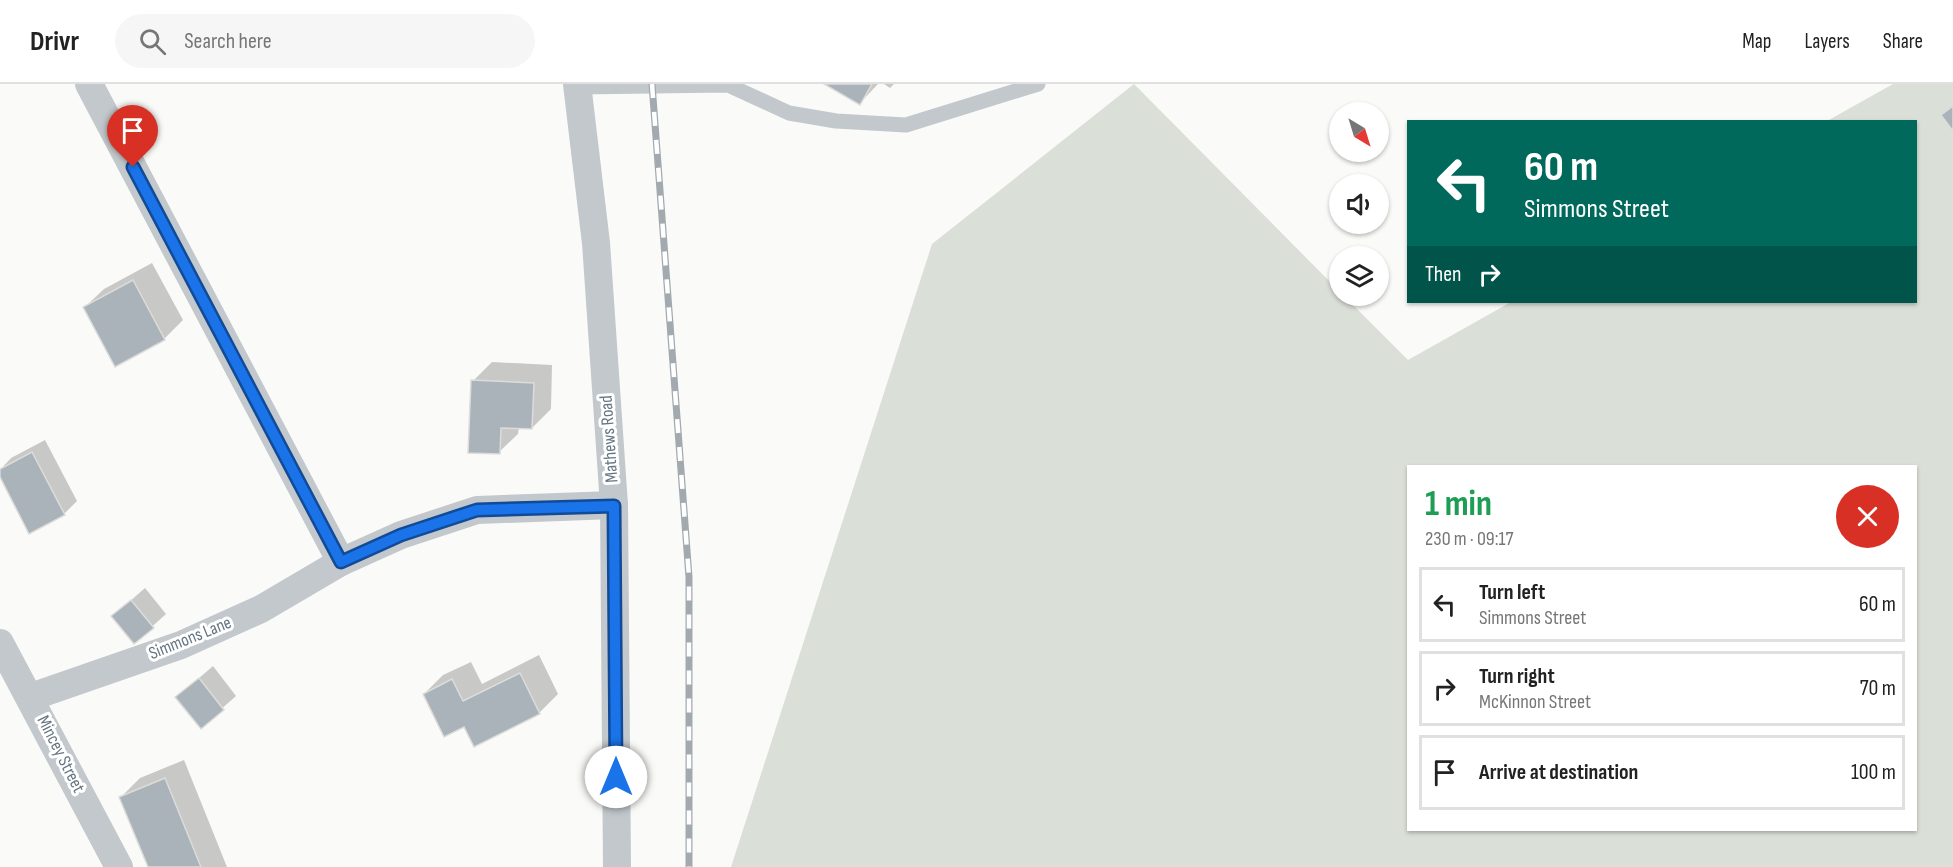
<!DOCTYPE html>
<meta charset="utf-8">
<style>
:root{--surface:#fff;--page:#f6f6f6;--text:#222;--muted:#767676;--line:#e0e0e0}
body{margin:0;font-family:"Sofia Sans Condensed",sans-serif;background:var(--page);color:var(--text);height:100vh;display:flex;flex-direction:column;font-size:22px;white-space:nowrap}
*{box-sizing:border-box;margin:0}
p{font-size:20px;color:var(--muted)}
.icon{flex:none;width:33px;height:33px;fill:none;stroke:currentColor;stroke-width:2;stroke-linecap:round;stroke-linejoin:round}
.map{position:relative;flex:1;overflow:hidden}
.side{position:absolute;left:1407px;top:381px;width:510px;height:366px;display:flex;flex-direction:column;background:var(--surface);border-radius:0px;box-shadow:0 2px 4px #0004}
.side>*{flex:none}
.top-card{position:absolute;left:1407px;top:36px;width:510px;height:183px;border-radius:0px;box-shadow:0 2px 4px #0004;background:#00695c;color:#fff;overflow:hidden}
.needle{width:39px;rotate:142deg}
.tools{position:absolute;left:1329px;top:18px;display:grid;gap:12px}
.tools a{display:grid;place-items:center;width:60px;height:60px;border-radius:50%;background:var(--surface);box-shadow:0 2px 4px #0004;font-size:30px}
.pin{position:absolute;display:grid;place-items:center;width:51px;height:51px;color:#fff;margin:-62px -26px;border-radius:50% 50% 50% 0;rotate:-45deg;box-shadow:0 0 6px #0007}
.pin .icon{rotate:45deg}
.me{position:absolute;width:66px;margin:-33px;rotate:0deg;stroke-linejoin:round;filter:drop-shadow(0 0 4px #0008)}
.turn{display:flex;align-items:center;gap:21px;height:126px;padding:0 18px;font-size:27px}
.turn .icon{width:78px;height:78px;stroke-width:2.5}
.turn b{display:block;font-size:42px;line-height:51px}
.then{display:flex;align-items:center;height:57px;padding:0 18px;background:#0003;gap:12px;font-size:22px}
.round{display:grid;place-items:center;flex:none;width:63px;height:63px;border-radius:32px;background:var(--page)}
.head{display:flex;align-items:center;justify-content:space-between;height:102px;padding:0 18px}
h1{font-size:36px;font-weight:700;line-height:45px;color:#1e9e55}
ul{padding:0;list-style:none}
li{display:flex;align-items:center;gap:18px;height:75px;margin:0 12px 9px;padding:0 6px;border:3px solid var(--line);border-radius:0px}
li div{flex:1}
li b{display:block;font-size:22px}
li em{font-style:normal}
header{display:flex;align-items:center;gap:36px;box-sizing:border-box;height:84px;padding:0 30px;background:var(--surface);border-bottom:2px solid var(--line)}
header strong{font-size:28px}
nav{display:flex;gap:33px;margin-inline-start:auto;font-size:21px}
.search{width:420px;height:54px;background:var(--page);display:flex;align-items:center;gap:15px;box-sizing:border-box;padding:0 21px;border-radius:33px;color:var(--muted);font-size:22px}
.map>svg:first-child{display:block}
.green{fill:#dadfd7;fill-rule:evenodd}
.shadow{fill:#0003}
.building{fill:#aab3b9;stroke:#dcdcda;stroke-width:1.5}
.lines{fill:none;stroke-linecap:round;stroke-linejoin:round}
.service{stroke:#c3c8cc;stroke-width:15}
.minor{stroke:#c3c8cc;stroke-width:28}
.rail-casing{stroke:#a2aab0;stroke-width:7}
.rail{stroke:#fff;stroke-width:4.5;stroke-dasharray:14;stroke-linecap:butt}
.route-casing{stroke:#114b97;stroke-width:15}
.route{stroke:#1a73e8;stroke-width:10}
.labels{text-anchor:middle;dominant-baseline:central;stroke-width:6;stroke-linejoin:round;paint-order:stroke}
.street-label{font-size:18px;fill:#657683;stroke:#fff}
</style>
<header>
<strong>Drivr</strong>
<div class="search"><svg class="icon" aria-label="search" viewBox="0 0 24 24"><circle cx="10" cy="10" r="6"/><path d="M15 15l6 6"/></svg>Search here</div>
<nav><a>Map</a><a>Layers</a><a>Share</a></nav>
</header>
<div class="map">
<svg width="1953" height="783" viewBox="0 0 1953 783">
<rect width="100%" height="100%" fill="#fafaf8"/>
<path class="green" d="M 1134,0 L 1339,207 L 1340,212 L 1344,212 L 1408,276 L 1511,218 L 1916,218 L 1916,38 L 1827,37 L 1893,0 L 1953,0 L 1953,783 L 731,783 L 932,160 ZM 1408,382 L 1916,382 L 1916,746 L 1408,746 Z"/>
<g class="shadow">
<polygon points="827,0 878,0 860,19"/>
<polygon points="884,0 894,0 890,4"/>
<polygon points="152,179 183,236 164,255 85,223 104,205"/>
<polygon points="492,278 552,281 551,325 532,344 519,343 518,350 499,368 473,297"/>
<polygon points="45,356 77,417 64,430 0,390 0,386 11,374"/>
<polygon points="145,504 166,530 135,558 113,532"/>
<polygon points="539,571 558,610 539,629 464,641 424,610 443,591 471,578 482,600"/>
<polygon points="213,582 236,612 201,643 177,613"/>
<polygon points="184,676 227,783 150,783 121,713 140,694"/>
</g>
<g class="building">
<polygon points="824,0 872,0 860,21"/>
<polygon points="1953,22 1953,47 1941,31"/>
<polygon points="133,196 165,256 115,283 83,223"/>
<polygon points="471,296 534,299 532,345 501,344 500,370 468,369"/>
<polygon points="32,368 65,431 29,450 0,393 0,385"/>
<polygon points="131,516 154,544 134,560 111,532"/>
<polygon points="520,589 540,630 474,663 464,643 444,653 423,610 452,595 463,617"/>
<polygon points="199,594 224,626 201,645 175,613"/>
<polygon points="165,694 201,783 148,783 119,713"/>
</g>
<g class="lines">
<polyline class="service" points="577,3 728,1 789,29 836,37 906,41 1038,0"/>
<g class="minor">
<polyline points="89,0 341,478"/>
<polyline points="577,0 596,159 614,421 617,783"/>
<polyline points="0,559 119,783"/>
<polyline points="31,613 181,561 261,525 341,478 401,451 477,426 614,421"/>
</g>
<defs>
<polyline id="rail" points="652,0 689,493 689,783"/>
</defs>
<use href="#rail" class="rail-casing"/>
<use href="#rail" class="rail"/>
</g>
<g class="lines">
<defs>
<polyline id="route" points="133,83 341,478 401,451 477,426 614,422 616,693"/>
</defs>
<use href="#route" class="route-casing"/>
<use href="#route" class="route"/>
</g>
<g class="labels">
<g class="street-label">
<text transform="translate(609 355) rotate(-94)">Mathews Road</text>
<text transform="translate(190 554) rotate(-22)">Simmons Lane</text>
<text transform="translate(61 670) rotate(63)">Mincey Street</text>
</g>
</g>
</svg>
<div class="tools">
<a><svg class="needle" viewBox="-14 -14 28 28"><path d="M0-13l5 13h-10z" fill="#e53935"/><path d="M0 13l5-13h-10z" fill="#767676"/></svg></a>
<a><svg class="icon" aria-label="sound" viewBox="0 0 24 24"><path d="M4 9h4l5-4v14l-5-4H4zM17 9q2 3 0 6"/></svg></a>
<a><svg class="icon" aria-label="layers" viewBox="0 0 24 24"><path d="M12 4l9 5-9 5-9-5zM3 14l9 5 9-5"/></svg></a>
</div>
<div class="pin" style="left:133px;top:83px;background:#d93025"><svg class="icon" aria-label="arrive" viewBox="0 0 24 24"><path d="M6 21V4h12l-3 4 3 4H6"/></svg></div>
<svg class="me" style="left:616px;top:693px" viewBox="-20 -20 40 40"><circle r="19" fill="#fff"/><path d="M0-13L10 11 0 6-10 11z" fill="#1a73e8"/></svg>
<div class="top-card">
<div class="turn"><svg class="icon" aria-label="left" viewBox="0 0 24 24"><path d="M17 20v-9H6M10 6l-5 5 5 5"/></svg><div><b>60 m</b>Simmons Street</div></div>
<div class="then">Then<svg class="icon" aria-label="right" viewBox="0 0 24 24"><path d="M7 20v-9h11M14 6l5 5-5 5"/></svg></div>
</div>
<section class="side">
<div class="head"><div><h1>1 min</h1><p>230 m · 09:17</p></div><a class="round" style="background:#d93025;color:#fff"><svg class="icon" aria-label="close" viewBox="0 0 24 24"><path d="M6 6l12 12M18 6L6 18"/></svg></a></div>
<ul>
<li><svg class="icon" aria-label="left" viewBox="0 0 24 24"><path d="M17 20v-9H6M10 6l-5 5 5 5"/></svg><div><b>Turn left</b><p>Simmons Street</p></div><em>60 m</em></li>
<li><svg class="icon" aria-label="right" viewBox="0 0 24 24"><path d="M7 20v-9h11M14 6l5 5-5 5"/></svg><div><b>Turn right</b><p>McKinnon Street</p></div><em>70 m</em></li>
<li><svg class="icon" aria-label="arrive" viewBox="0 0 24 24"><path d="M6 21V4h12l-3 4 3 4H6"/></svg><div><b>Arrive at destination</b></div><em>100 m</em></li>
</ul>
</section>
</div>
